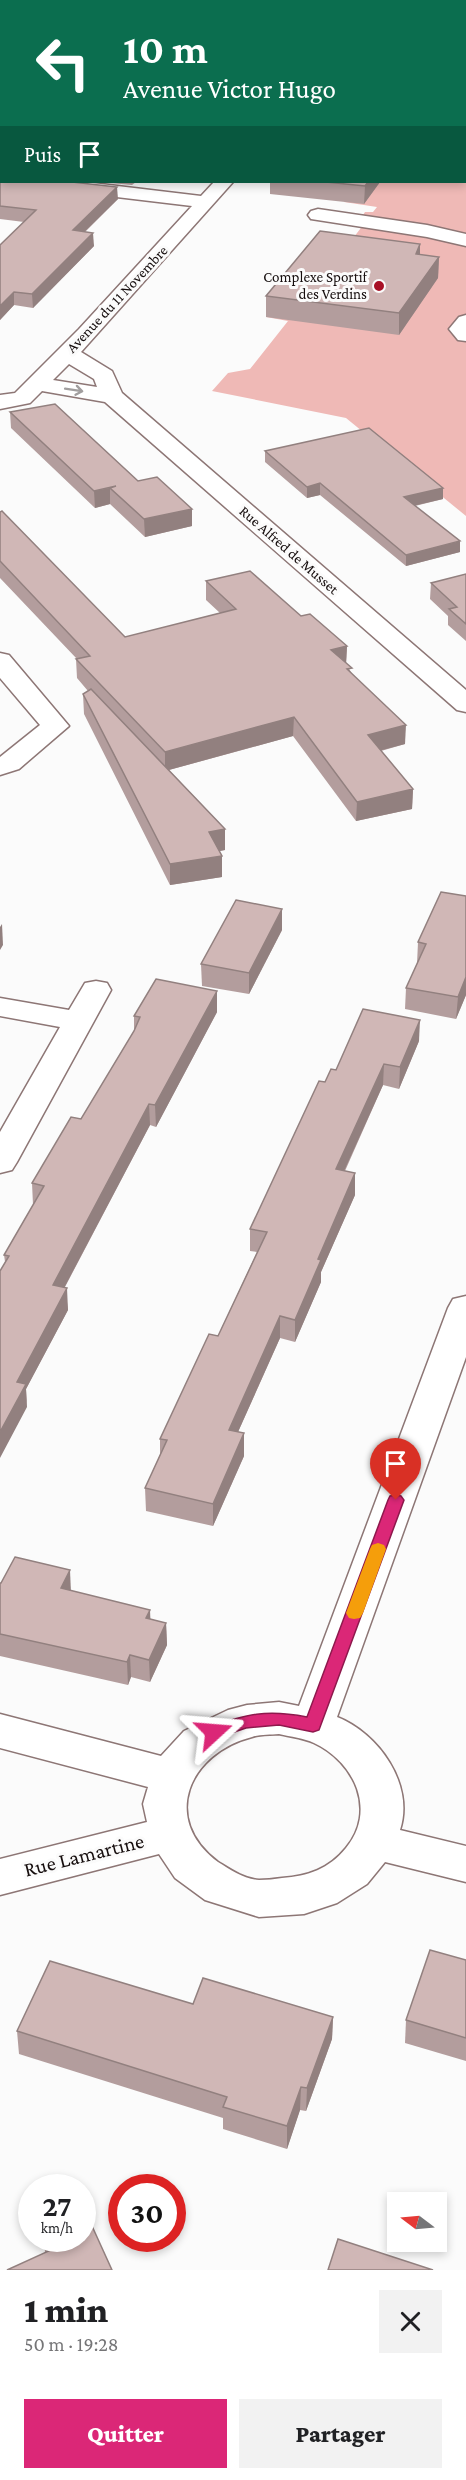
<!DOCTYPE html>
<html lang="fr">
<meta charset="utf-8">
<style>
:root{--surface:#fff;--page:#f2f2f2;--text:#202124;--muted:#757577;--accent:#db2777}
body{margin:0;font-family:"Crimson Pro",serif;background:var(--page);color:var(--text);height:100vh;display:flex;flex-direction:column;font-size:22px;white-space:nowrap}
*{box-sizing:border-box;margin:0}
p{font-size:20px;color:var(--muted)}
.icon{flex:none;width:33px;height:33px;fill:none;stroke:currentColor;stroke-width:2;stroke-linecap:round;stroke-linejoin:round}
.map{position:relative;height:2270px;overflow:hidden}
.details{display:flex;flex-direction:column;background:var(--surface);flex:1}
.details>*{flex:none}
.banner{position:absolute;left:0px;top:0px;width:466px;height:183px;box-shadow:0 3px 9px #0003;background:#0b6e4f;color:#fff;overflow:hidden}
.needle{width:39px;rotate:286deg}
.fabs{position:absolute;left:387px;top:2192px;display:grid;gap:12px}
.fabs a{display:grid;place-items:center;width:60px;height:60px;border-radius:0px;background:var(--surface);box-shadow:0 3px 9px #0003;font-size:30px}
.speed{position:absolute;left:18px;top:2174px;display:flex;gap:12px;font-size:30px;font-weight:700;text-align:center}
.speed>*{display:grid;place-content:center;width:78px;height:78px;border-radius:50%;background:var(--surface);box-shadow:0 3px 9px #0003;line-height:1}
.speed small{font-size:15px;font-weight:400}
.speed .limit{border:9px solid #d22;background:#fff;color:#111}
.pin{position:absolute;display:grid;place-items:center;width:51px;height:51px;color:#fff;margin:-62px -26px;border-radius:50% 50% 50% 0;rotate:-45deg;box-shadow:0 0 6px #0007}
.pin .icon{rotate:45deg}
.me{position:absolute;width:66px;margin:-33px;rotate:71deg;stroke-linejoin:round;filter:drop-shadow(0 0 4px #0008)}
.turn{display:flex;align-items:center;gap:21px;height:126px;padding:0 24px;font-size:27px}
.turn .icon{width:78px;height:78px;stroke-width:2.5}
.turn b{display:block;font-size:42px;line-height:51px}
.then{display:flex;align-items:center;height:57px;padding:0 24px;background:#0003;gap:12px;font-size:22px}
.round{display:grid;place-items:center;flex:none;width:63px;height:63px;border-radius:0px;background:var(--page)}
.headline{display:flex;align-items:center;justify-content:space-between;height:102px;padding:0 24px}
h1{font-size:36px;font-weight:800;line-height:45px}
.button{display:flex;gap:12px;margin-top:auto;padding:12px 24px}
.button a{flex:1;height:69px;border-radius:0px;background:var(--accent);color:#fff;font-size:24px;font-weight:800;line-height:69px;text-align:center}
.button a+a{background:var(--page);color:var(--text)}
.map>svg:first-child{display:block}
.green{fill:#efb9b6}
.lines{fill:none;stroke-linecap:round;stroke-linejoin:round}
.minor-casing{stroke:#8d7675;stroke-width:3}
.minor{fill:#fff;fill-rule:evenodd}
.wall{fill:#b39d9d}
.shaded-wall{fill:#92807f}
.building{fill:#d0b7b6;stroke:#92807f;stroke-width:1.5}
.oneway{stroke:#a19e9e}
.route{fill:#db2777;stroke:#8e194d;stroke-width:1.5}
.slow{fill:#f59e0b}
.poi-dot{fill:#a81126;stroke:#fbfbfb;stroke-width:2}
.labels{text-anchor:middle;dominant-baseline:central;stroke-width:6;stroke-linejoin:round;paint-order:stroke}
.far-poi-label{font-size:15px;fill:#150d0d;stroke:#fbfbfb;text-anchor:end}
.far-street-label{font-size:15px;fill:#150d0d;stroke:#fbfbfb}
.near-street-label{font-size:21px;fill:#150d0d;stroke:#fbfbfb}
</style>
<div class="map">
<svg width="466" height="2270" viewBox="0 0 466 2270">
<rect width="100%" height="100%" fill="#fbfbfb"/>
<polygon class="green" points="465,65 466,65 466,516 346,418 212,391 228,373 250,369 288,321 266,317 341,254 370,216 363,215 365,212 373,212 377,207 344,202 357,186 323,182 465,182"/>
<g class="lines">
<defs>
<g id="minor">
<polygon points="382,0 399,0 381,2"/>
<path d="M 31,182 L 84,182 L 201,196 L 214,182 L 233,182 L 81,352 L 112,371 L 122,393 L 466,690 L 466,712 L 457,710 L 105,402 L 42,391 L 30,403 L 0,409 L 0,395 L 15,393 L 79,329 L 192,206 L 41,188 L 34,186 ZM 69,364 L 94,379 L 97,387 L 53,380 Z"/>
<polygon points="318,209 427,225 466,234 466,246 427,237 311,219 308,215 311,211"/>
<polygon points="466,315 466,341 458,340 449,329 459,317"/>
<polygon points="0,653 9,655 69,726 19,769 0,775 0,757 40,725 0,678"/>
<polygon points="96,981 107,983 111,990 17,1162 12,1170 0,1173 0,1132 60,1027 0,1016 0,998 69,1010 85,983"/>
<path d="M 466,1296 L 466,1357 L 337,1717 C 378,1733 415,1784 400,1830 L 466,1846 L 466,1882 L 385,1862 L 367,1884 L 337,1903 L 304,1914 L 259,1917 L 205,1900 L 175,1878 L 159,1854 L 0,1895 L 0,1859 L 147,1822 L 143,1804 L 148,1787 L 0,1748 L 0,1714 L 161,1756 L 184,1731 L 228,1710 L 247,1705 L 279,1702 L 299,1706 L 448,1308 L 453,1299 ZM 279,1734 C 291,1737 304,1738 314,1743 C 355,1762 377,1811 346,1848 C 329,1869 308,1876 282,1878 C 275,1879 267,1880 259,1880 C 244,1879 231,1870 218,1862 C 160,1819 189,1753 252,1737 C 260,1734 270,1735 279,1734 Z"/>
</g>
</defs>
<use href="#minor" class="minor-casing"/>
<use href="#minor" class="minor"/>
</g>
<g class="wall">
<polygon points="0,54 2,54 2,169 0,168"/>
<polygon points="0,170 118,199 85,232 94,246 33,308 14,305 0,320 0,245 24,222 0,219"/>
<polygon points="99,182 136,182 132,185"/>
<polygon points="270,182 380,182 364,204 270,194"/>
<polygon points="420,244 420,255 439,257 438,278 399,335 266,317 266,296"/>
<polygon points="10,412 138,481 192,526 145,537 110,504 95,508 11,428"/>
<polygon points="265,451 443,499 415,506 460,552 406,566 320,495 307,498 265,462"/>
<polygon points="0,512 125,637 220,613 206,600 206,581 301,616 347,646 346,663 352,674 405,744 381,751 413,789 412,809 356,821 293,736 169,770 225,829 225,850 219,851 222,877 170,885 84,714 83,694 88,691 77,678 76,659 77,659 0,578"/>
<polygon points="466,574 466,641 448,625 448,616 430,599 431,583"/>
<polygon points="466,896 466,995 456,1019 405,1009 406,988 417,964 418,942"/>
<polygon points="282,930 249,994 202,986 201,964"/>
<polygon points="217,1012 156,1127 150,1125 65,1287 68,1310 26,1389 27,1407 4,1255 33,1205 32,1183 81,1119 134,1031 134,1016"/>
<polygon points="419,1041 399,1089 383,1085 345,1171 355,1173 355,1195 321,1272 321,1282 295,1342 280,1338 238,1432 244,1433 244,1456 213,1526 146,1511 145,1488 160,1455 160,1439 218,1336 257,1252 250,1251 250,1229 325,1082 336,1070"/>
<polygon points="0,1583 71,1591 150,1619 166,1623 167,1645 150,1682 131,1677 128,1685 0,1656"/>
<polygon points="466,1960 466,2061 405,2043 406,2020"/>
<polygon points="193,2004 333,2017 332,2039 306,2111 300,2110 287,2149 223,2129 223,2118 19,2054 17,2031"/>
<polygon points="44,2238 82,2238 45,2253"/>
</g>
<g class="shaded-wall">
<polygon points="315,0 326,0 324,2 314,2"/>
<polygon points="1,41 2,53 0,54 0,42"/>
<polygon points="368,182 380,182 364,204 365,186"/>
<polygon points="117,187 118,199 73,243 73,230"/>
<polygon points="93,233 94,246 33,308 32,294"/>
<polygon points="420,244 420,264 416,254"/>
<polygon points="439,257 438,278 399,335 399,313"/>
<polygon points="14,292 14,305 0,320 0,306"/>
<polygon points="320,483 320,495 307,498 307,487"/>
<polygon points="110,488 110,504 95,508 94,491"/>
<polygon points="443,488 443,499 404,508 404,497"/>
<polygon points="192,509 192,526 145,537 144,519"/>
<polygon points="460,541 460,552 406,566 406,555"/>
<polygon points="347,646 346,665 331,650"/>
<polygon points="294,717 293,736 165,771 165,752"/>
<polygon points="406,725 405,744 367,754 368,735"/>
<polygon points="413,789 412,809 356,821 357,802"/>
<polygon points="225,829 225,850 209,853 209,832"/>
<polygon points="222,856 222,877 170,885 170,864"/>
<polygon points="282,909 282,930 249,994 249,973"/>
<polygon points="2,924 3,945 0,950 0,927"/>
<polygon points="466,977 466,995 456,1019 458,997"/>
<polygon points="217,991 217,1012 156,1127 155,1105"/>
<polygon points="420,1020 419,1041 399,1089 400,1067"/>
<polygon points="384,1064 383,1085 335,1191 336,1169"/>
<polygon points="149,1104 150,1125 54,1307 53,1285"/>
<polygon points="355,1173 355,1195 321,1272 321,1282 295,1342 295,1320 318,1259"/>
<polygon points="67,1288 68,1310 26,1389 27,1407 0,1458 0,1432 17,1382"/>
<polygon points="280,1316 280,1338 229,1452 229,1430"/>
<polygon points="244,1433 244,1456 213,1526 213,1504"/>
<polygon points="70,1570 71,1593 61,1588"/>
<polygon points="150,1610 151,1633 146,1618"/>
<polygon points="166,1623 167,1645 150,1682 149,1660"/>
<polygon points="130,1655 131,1677 128,1685 127,1662"/>
<polygon points="333,2017 332,2039 306,2111 307,2088"/>
<polygon points="301,2087 300,2110 287,2149 287,2126"/>
</g>
<g class="building">
<polygon points="0,0 315,0 314,2 2,2 2,41 0,42"/>
<polygon points="0,54 2,54 2,157 0,156"/>
<polygon points="0,170 2,171 2,182 72,182 117,187 73,230 93,233 32,294 14,292 0,306 0,245 36,210 0,206"/>
<polygon points="326,182 368,182 365,186"/>
<polygon points="320,231 420,244 416,254 439,257 399,313 266,296"/>
<polygon points="55,404 138,481 157,477 192,509 144,519 110,488 116,486 94,491 10,412"/>
<polygon points="369,428 443,488 404,497 460,541 406,555 320,483 307,487 265,451"/>
<polygon points="2,511 125,637 236,609 206,581 250,571 301,616 310,614 347,646 331,650 352,668 347,669 406,725 368,735 413,789 357,802 294,717 165,752 76,659 90,656 0,561 0,512"/>
<polygon points="466,574 466,624 449,609 457,607 431,583"/>
<polygon points="91,689 225,829 209,832 222,856 170,864 83,694"/>
<polygon points="441,892 466,896 466,977 458,997 406,988 426,944 418,942"/>
<polygon points="236,900 282,909 249,973 201,964"/>
<polygon points="156,979 217,991 155,1105 149,1104 53,1285 67,1288 17,1382 26,1384 0,1432 0,1271 9,1256 4,1255 44,1186 32,1183 71,1117 81,1119 134,1031 140,1017 134,1016"/>
<polygon points="363,1009 420,1020 400,1067 384,1064 336,1169 355,1173 318,1259 321,1260 295,1320 280,1316 229,1430 244,1433 213,1504 145,1488 167,1440 160,1439 209,1334 218,1336 267,1232 250,1229 319,1081 325,1082 331,1069 336,1070"/>
<polygon points="15,1557 70,1570 61,1588 150,1610 146,1618 166,1623 149,1660 130,1655 127,1662 0,1634 0,1583 1,1583"/>
<polygon points="430,1950 466,1960 466,2038 406,2020"/>
<polygon points="50,1961 193,2004 203,1978 333,2017 307,2088 301,2087 287,2126 223,2107 227,2097 17,2031"/>
<polygon points="87,2215 112,2270 7,2270 51,2250 45,2238 82,2238 82,2217"/>
<polygon points="338,2239 433,2270 328,2270"/>
</g>
<defs><path id="oneway-shaft" d="M-6 0H5M1.5-3L5.5 0L1.5 3" fill="none" stroke-width="1.6" stroke-linecap="round" stroke-linejoin="round" transform="scale(1.5)"/></defs>
<use class="oneway" href="#oneway-shaft" transform="translate(74 390) rotate(9)"/>
<path class="route" d="M 396,1495 L 401,1496 L 404,1500 L 319,1730 L 313,1732 L 279,1725 L 246,1728 L 214,1739 L 207,1737 L 205,1732 L 207,1728 C 247,1714 266,1709 307,1717 L 388,1500 L 390,1496 Z"/>
<polygon class="slow" points="378,1543 384,1545 386,1549 363,1613 360,1618 354,1619 349,1618 346,1613 370,1549 372,1545"/>
<circle class="poi-dot" cx="379" cy="286" r="6"/>
<g class="labels">
<g class="far-poi-label">
<text x="367" y="277">Complexe Sportif<tspan x="367" dy="17">des Verdins</tspan></text>
</g>
<g class="far-street-label">
<text transform="translate(117 299) rotate(-47)">Avenue du 11 Novembre</text>
<text transform="translate(289 550) rotate(41)">Rue Alfred de Musset</text>
</g>
<g class="near-street-label">
<text transform="translate(84 1855) rotate(-14)">Rue Lamartine</text>
</g>
</g>
</svg>
<div class="fabs">
<a><svg class="needle" viewBox="-14 -14 28 28"><path d="M0-13l5 13h-10z" fill="#e53935"/><path d="M0 13l5-13h-10z" fill="#757577"/></svg></a>
</div>
<div class="speed"><div>27<small>km/h</small></div><div class="limit">30</div></div>
<div class="pin" style="left:396px;top:1500px;background:#d93025"><svg class="icon" aria-label="arrive" viewBox="0 0 24 24"><path d="M6 21V4h12l-3 4 3 4H6"/></svg></div>
<svg class="me" style="left:214px;top:1732px" viewBox="-20 -20 40 40"><path d="M0-17L14 15 0 8-14 15z" fill="#db2777" stroke="#fff" stroke-width="4"/></svg>
<div class="banner">
<div class="turn"><svg class="icon" aria-label="left" viewBox="0 0 24 24"><path d="M17 20v-9H6M10 6l-5 5 5 5"/></svg><div><b>10 m</b>Avenue Victor Hugo</div></div>
<div class="then">Puis<svg class="icon" aria-label="arrive" viewBox="0 0 24 24"><path d="M6 21V4h12l-3 4 3 4H6"/></svg></div>
</div>
</div>
<section class="details">
<div class="headline"><div><h1>1 min</h1><p>50 m · 19:28</p></div><a class="round"><svg class="icon" aria-label="close" viewBox="0 0 24 24"><path d="M6 6l12 12M18 6L6 18"/></svg></a></div>
<div class="button"><a>Quitter</a><a>Partager</a></div>
</section>
